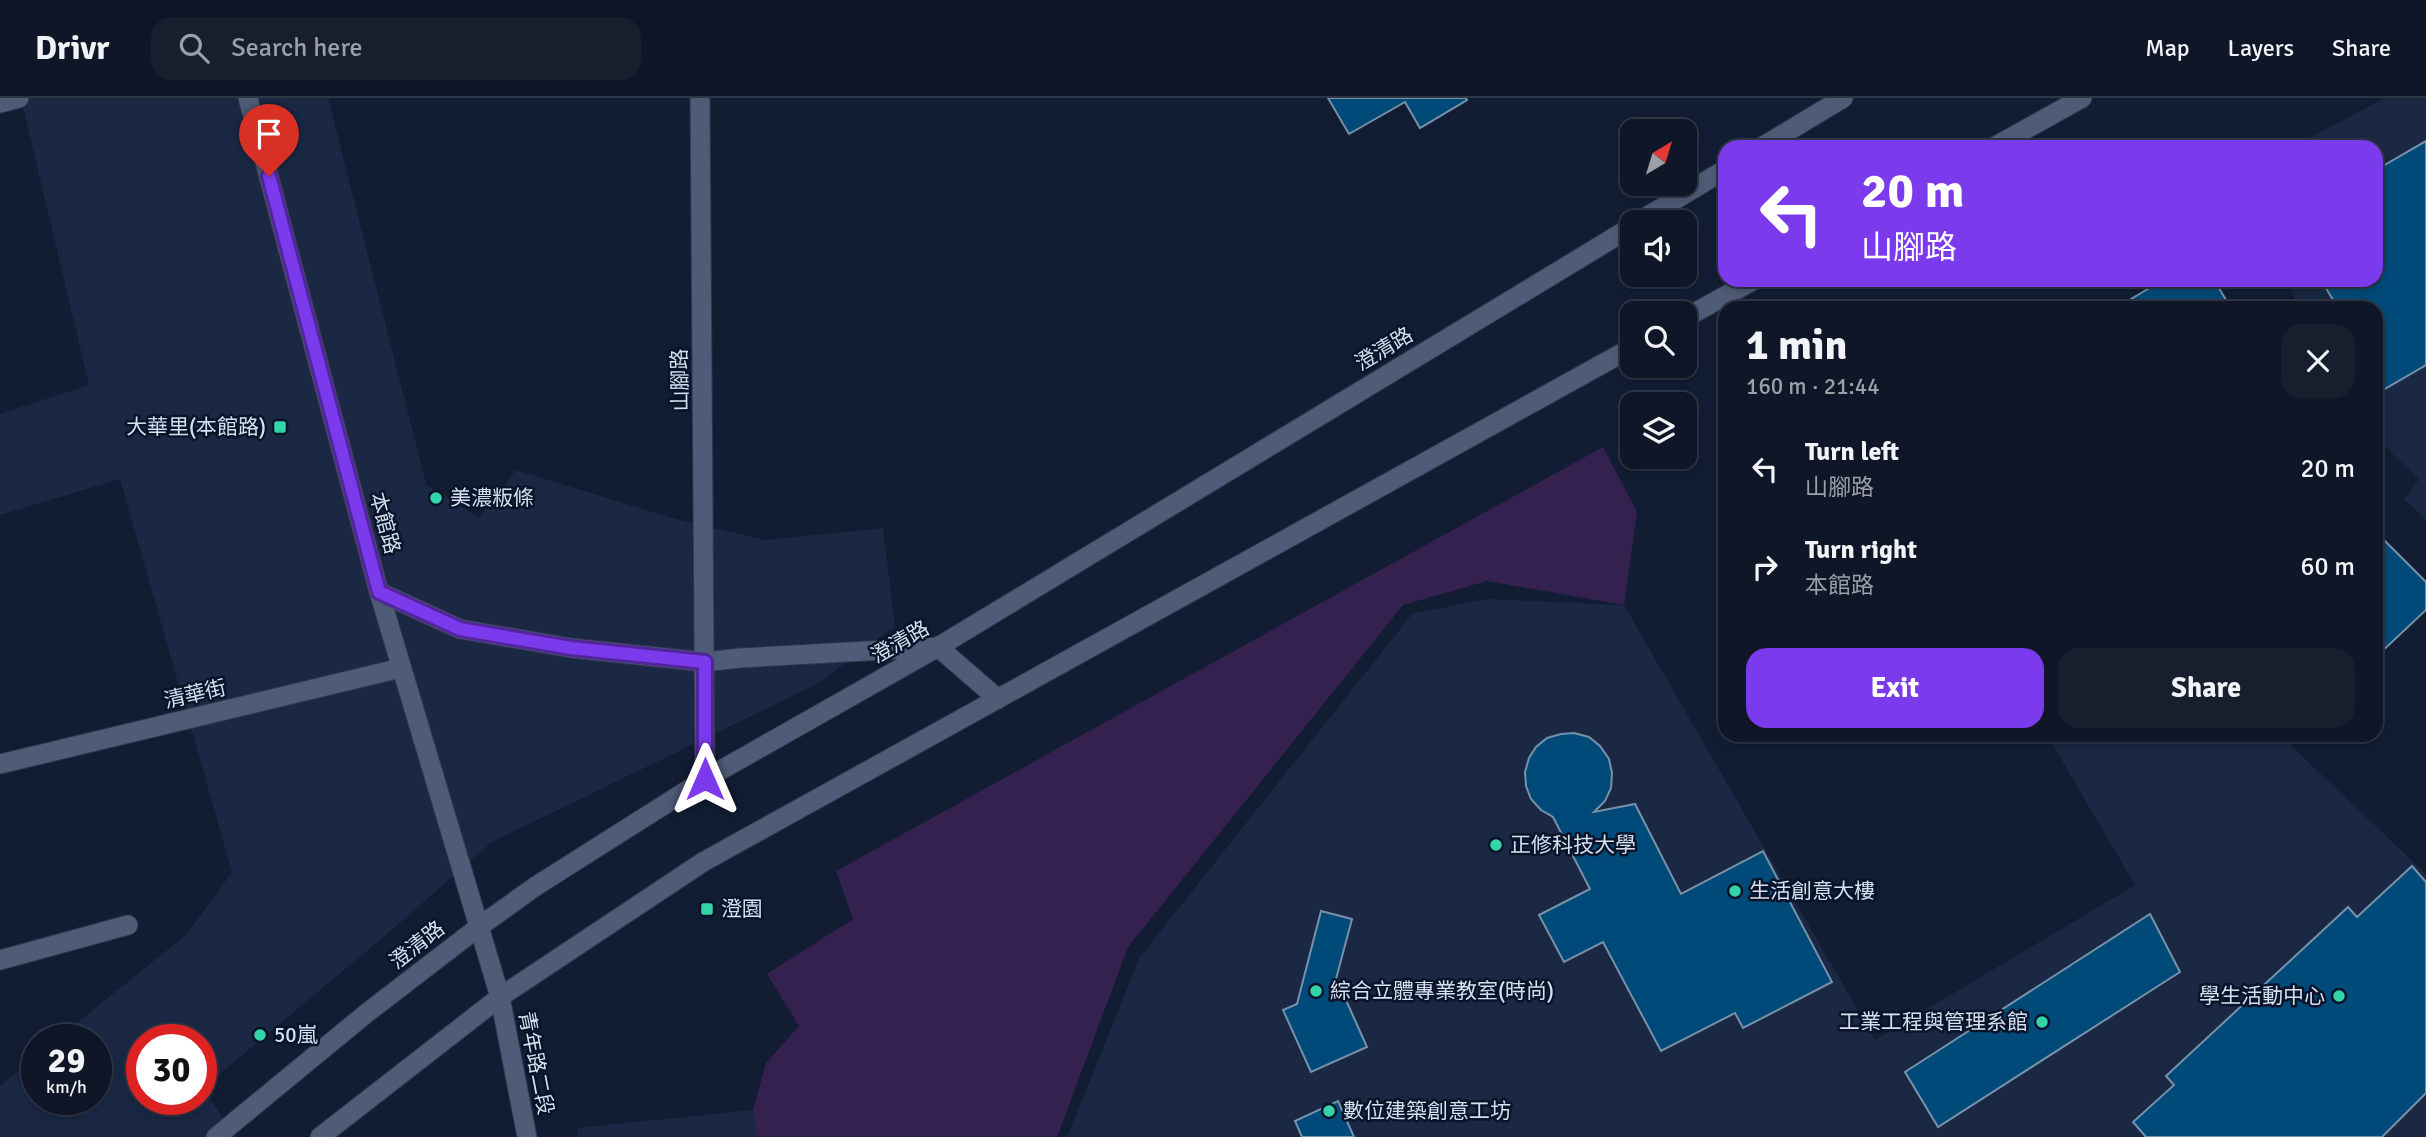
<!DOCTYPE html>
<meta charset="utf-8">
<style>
:root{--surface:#0e1627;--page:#171f2f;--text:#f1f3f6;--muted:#9b9fa7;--line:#2e3544;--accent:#7c3aed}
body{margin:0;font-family:Signika,"Noto Sans TC",sans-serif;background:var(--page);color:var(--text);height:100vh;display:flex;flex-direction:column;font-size:26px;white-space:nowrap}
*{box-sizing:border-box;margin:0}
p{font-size:23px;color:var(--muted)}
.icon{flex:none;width:38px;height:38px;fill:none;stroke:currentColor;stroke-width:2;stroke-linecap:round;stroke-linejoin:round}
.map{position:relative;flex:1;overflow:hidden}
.side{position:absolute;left:1718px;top:203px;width:665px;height:441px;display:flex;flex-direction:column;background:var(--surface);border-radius:21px;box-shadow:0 4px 10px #0003,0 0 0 2px var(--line)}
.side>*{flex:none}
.guide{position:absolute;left:1718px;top:42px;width:665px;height:147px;border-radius:21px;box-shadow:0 4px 10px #0003,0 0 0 2px var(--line);background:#7c3aed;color:#fff;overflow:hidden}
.needle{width:46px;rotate:38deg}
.fabs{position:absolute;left:1620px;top:21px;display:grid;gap:14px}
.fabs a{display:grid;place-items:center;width:77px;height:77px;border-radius:14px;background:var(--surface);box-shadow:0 4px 10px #0003,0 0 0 2px var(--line);font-size:35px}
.speed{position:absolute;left:21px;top:926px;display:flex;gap:14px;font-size:35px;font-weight:700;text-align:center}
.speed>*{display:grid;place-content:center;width:91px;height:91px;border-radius:50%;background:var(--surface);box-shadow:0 4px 10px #0003,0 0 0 2px var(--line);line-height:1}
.speed small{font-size:18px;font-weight:400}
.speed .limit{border:10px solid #d22;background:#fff;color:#111}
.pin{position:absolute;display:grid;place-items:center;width:60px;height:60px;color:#fff;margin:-72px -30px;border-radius:50% 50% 50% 0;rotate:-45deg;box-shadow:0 0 7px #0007}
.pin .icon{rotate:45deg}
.me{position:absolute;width:77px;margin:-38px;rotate:0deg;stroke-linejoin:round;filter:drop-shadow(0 0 5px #0008)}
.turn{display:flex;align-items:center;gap:24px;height:147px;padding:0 28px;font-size:32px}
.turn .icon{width:91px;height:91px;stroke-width:2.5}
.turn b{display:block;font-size:49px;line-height:60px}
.round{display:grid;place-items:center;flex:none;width:74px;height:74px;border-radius:21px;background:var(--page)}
.overview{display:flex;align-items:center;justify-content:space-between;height:119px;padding:0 28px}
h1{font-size:42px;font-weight:800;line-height:52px}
.action{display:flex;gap:14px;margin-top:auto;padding:14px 28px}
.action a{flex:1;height:80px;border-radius:21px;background:var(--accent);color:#fff;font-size:28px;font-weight:800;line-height:80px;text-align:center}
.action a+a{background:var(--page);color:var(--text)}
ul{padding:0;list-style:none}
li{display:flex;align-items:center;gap:21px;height:98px;padding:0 28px}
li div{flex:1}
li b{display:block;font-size:26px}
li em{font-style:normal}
header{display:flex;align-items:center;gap:42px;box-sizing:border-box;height:98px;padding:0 35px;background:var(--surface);border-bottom:2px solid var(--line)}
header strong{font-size:33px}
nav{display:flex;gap:38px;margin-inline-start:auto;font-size:24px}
.search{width:490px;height:63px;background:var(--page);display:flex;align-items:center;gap:18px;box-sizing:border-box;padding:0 24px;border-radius:21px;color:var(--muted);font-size:26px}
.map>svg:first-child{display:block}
.built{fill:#1a2844;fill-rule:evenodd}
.green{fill:#34214f}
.building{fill:#004a79;stroke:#7691a9;stroke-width:2}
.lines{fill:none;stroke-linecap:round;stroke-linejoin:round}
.service-casing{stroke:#31364a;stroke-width:21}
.minor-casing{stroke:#31364a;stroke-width:21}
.tertiary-casing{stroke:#31364a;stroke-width:21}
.secondary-casing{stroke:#31364a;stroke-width:21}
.service{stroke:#4e5c77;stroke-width:19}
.minor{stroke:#4e5c77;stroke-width:19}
.tertiary{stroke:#4e5c77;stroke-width:19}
.secondary{stroke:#4e5c77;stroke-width:19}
.route-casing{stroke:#51269a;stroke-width:18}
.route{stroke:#7c3aed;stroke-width:12}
.poi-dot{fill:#32d4a8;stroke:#09142a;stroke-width:2.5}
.labels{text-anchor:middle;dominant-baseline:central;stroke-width:5;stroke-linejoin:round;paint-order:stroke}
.street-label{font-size:21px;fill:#d6dfef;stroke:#09142a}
.poi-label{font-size:21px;fill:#d6dfef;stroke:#09142a;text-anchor:start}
</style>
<header>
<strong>Drivr</strong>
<div class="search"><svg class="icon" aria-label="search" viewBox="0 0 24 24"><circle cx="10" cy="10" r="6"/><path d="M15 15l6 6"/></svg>Search here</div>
<nav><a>Map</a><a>Layers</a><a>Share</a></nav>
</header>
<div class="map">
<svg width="2426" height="1039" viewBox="0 0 2426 1039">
<rect width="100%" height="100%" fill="#121d34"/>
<g class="built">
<path d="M 21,0 L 328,0 L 426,386 L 479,420 L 516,372 L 682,423 L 766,442 L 883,430 L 895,528 L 817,586 L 492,744 L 387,836 L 203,990 L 236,1039 L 0,1039 L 0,988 L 37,958 L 37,1001 L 96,1001 L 96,942 L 57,941 L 186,837 L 232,774 L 120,381 L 0,417 L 0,316 L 89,287 ZM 142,942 L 201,942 L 201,1001 L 142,1001 Z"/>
<polygon points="2385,0 2426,0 2426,421 2404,401 2419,381 2377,341 2376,210 2298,210 2288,182 2376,182 2376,49 2292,49"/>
<polygon points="1486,501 1624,507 1875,942 2135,787 2047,637 2280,637 2426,776 2426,1039 1067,1039 1140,859 1412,516"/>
<polygon points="753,1012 757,1039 578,1039 577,1030"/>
</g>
<polygon class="green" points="1603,349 1637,414 1624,507 1487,483 1403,507 1128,849 1057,1039 757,1039 753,1012 766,965 799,928 767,876 853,821 836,773"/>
<g class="building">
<polygon points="1328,0 1466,0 1467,2 1420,30 1405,4 1349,36"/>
<polygon points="2426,43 2426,267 2376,296 2376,210 2338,210 2321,182 2376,182 2376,72"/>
<polygon points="2163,182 2214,182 2231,210 2116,210"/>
<polygon points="2376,434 2426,484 2426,512 2376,559"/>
<polygon points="1574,635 1589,639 1600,648 1609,661 1612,675 1611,690 1605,703 1594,714 1635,706 1681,796 1763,753 1832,884 1743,930 1735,915 1661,953 1603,844 1564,864 1539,817 1590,791 1553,719 1541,712 1531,701 1526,688 1525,674 1529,660 1536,649 1547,640 1561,636"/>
<polygon points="2412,768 2426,784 2426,995 2382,1039 2146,1039 2133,1024 2174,987 2166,978 2348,809 2357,819"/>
<polygon points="1321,813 1352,821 1332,896 1341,891 1367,949 1311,974 1283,912 1297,906"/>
<polygon points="2150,816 2180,874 1938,1029 1905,974"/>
<polygon points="1338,1003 1354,1039 1302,1039 1295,1023"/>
</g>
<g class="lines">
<defs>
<polyline id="service" points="0,862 128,827"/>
<g id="minor">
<polyline points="700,0 705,681"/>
<polyline points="0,5 19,0"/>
<polyline points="0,666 401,570"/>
</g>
<g id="tertiary">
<polyline points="248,0 379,494 500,899 527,1039"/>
<polyline points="379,494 460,531 571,550 705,564 740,560 938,549 998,601"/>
</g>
<g id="secondary">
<polyline points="1762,49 1843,0"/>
<polyline points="1994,49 2082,0"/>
<polyline points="1638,124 1726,71"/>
<polyline points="1685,220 1754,182"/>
<polyline points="216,1039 368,914 480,828 536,788 705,681 938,549 1633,128"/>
<polyline points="320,1039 500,899 703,764 1633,249"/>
</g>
</defs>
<use href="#service" class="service-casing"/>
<use href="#minor" class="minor-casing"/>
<use href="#tertiary" class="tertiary-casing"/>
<use href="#secondary" class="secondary-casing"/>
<use href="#service" class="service"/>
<use href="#minor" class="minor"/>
<use href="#tertiary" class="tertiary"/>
<use href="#secondary" class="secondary"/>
</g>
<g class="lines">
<defs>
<polyline id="route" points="269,78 379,494 460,531 571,550 705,564 705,681"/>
</defs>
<use href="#route" class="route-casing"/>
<use href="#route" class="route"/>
</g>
<g class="poi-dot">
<rect x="273" y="322" width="14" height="14" rx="3.5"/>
<circle cx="436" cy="400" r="7"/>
<circle cx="1496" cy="747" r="7"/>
<circle cx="1735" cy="793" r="7"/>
<rect x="700" y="804" width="14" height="14" rx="3.5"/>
<circle cx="1316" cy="893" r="7"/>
<circle cx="2339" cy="898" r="7"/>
<circle cx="2042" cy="924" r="7"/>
<circle cx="260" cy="937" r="7"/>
<circle cx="1329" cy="1013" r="7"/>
</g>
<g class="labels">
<g class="street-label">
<text transform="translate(1384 251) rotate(-31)">澄清路</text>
<text transform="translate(680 282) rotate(-91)">山腳路</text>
<text transform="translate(385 425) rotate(75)">本館路</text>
<text transform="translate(900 544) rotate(-30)">澄清路</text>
<text transform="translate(195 596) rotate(-13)">清華街</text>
<text transform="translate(417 847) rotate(-38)">澄清路</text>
<text transform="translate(536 965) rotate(79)">青年路二段</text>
</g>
<g class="poi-label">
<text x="266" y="329" text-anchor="end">大華里(本館路)</text>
<text x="450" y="400">美濃粄條</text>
<text x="1510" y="747">正修科技大學</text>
<text x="1749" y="793">生活創意大樓</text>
<text x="721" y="811">澄園</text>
<text x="1330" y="893">綜合立體專業教室(時尚)</text>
<text x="2325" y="898" text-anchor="end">學生活動中心</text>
<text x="2028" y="924" text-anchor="end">工業工程與管理系館</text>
<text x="274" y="937">50嵐</text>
<text x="1343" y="1013">數位建築創意工坊</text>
</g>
</g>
</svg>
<div class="fabs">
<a><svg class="needle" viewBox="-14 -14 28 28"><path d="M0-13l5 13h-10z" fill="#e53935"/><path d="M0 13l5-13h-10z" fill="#9b9fa7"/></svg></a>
<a><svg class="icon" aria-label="sound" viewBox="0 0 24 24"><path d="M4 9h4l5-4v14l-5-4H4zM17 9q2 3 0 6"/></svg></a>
<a><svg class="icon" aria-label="search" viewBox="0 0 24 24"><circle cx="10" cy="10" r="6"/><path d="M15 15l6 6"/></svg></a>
<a><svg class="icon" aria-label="layers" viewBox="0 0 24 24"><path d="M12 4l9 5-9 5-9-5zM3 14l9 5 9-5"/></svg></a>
</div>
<div class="speed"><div>29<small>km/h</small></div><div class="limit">30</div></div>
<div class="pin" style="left:269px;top:78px;background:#d93025"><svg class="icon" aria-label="arrive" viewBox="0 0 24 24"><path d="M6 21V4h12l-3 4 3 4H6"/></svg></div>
<svg class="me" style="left:705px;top:681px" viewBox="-20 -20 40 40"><path d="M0-17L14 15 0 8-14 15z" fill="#7c3aed" stroke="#fff" stroke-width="4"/></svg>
<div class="guide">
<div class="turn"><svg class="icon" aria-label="left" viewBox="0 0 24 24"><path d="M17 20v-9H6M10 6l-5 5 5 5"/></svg><div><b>20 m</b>山腳路</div></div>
</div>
<section class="side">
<div class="overview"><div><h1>1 min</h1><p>160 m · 21:44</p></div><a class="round"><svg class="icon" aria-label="close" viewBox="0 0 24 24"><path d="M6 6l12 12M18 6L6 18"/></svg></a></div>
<ul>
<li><svg class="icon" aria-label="left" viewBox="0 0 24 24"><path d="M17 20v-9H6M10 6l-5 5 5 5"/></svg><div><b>Turn left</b><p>山腳路</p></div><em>20 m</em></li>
<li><svg class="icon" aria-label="right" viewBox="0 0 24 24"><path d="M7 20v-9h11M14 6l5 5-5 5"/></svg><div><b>Turn right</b><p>本館路</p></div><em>60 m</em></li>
</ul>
<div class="action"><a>Exit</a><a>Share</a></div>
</section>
</div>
